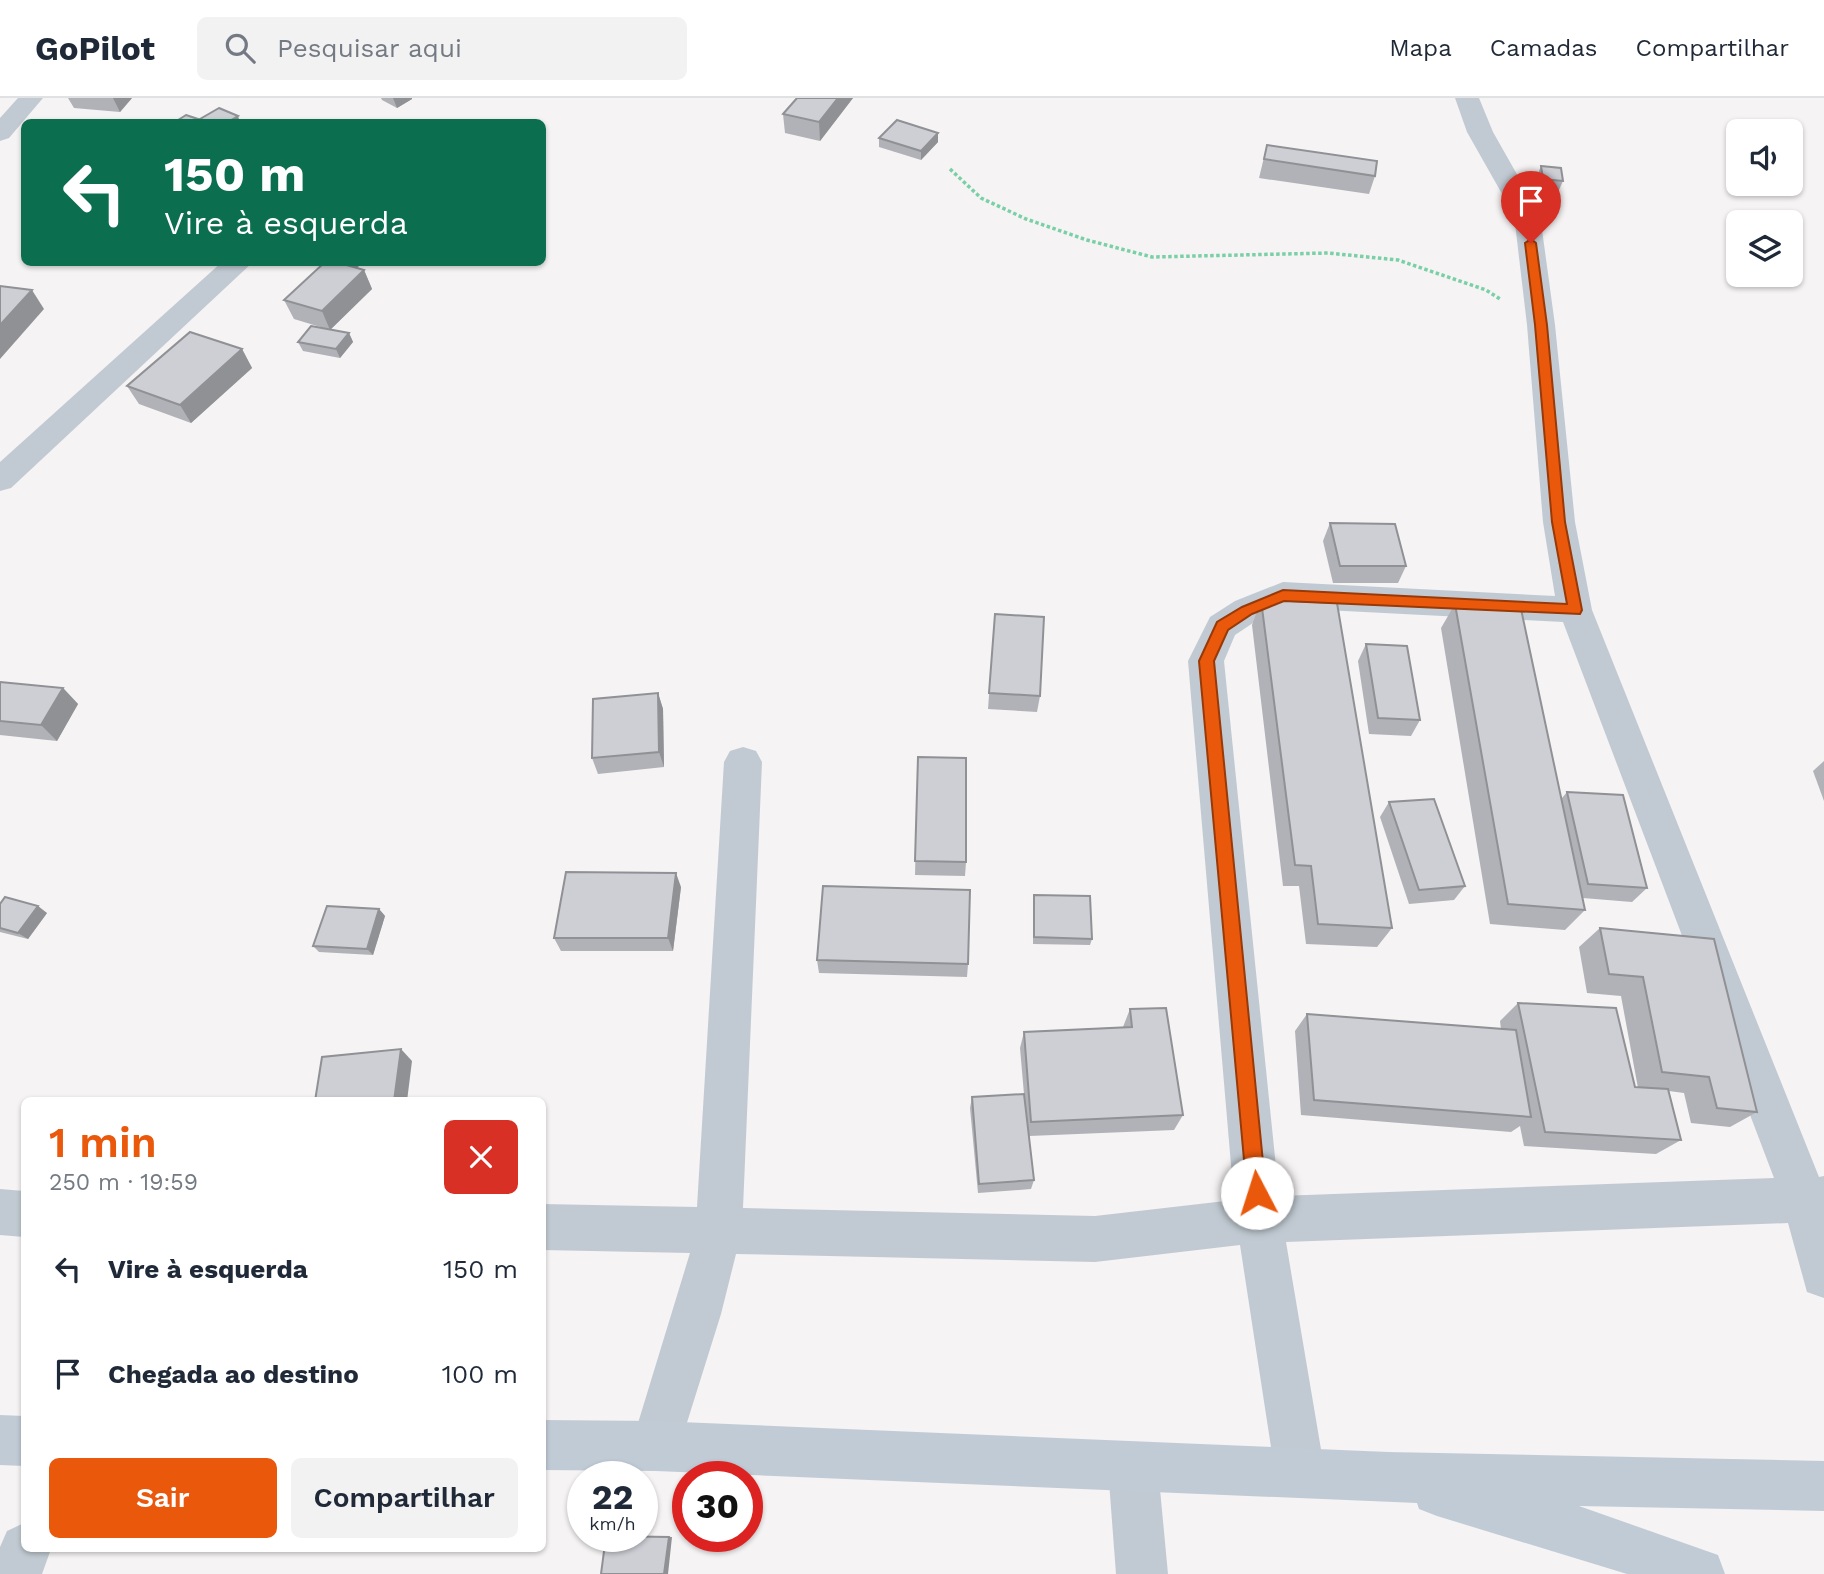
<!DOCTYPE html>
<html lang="pt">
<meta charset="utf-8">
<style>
:root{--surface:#fff;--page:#f2f2f3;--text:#1f2937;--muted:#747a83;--line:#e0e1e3;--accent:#ea580c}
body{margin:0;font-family:"Work Sans",sans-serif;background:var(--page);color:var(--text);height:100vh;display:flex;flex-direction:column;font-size:26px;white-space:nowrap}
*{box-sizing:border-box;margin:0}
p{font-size:23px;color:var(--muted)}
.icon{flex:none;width:38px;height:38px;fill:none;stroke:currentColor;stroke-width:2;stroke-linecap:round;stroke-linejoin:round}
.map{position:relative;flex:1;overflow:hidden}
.side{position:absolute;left:21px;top:999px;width:525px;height:455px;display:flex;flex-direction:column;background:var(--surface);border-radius:10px;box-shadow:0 2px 5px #0004}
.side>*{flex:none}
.guide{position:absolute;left:21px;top:21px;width:525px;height:147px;border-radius:10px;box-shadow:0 2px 5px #0004;background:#0b6e4f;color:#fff;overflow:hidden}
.tools{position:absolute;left:1726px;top:21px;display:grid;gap:14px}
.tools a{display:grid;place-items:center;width:77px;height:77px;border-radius:10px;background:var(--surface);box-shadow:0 2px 5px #0004;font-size:35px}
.speed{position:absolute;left:567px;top:1363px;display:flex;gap:14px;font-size:35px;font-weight:700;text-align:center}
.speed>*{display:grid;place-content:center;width:91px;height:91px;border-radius:50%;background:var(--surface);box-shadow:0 2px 5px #0004;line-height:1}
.speed small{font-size:18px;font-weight:400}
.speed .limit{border:10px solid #d22;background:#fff;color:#111}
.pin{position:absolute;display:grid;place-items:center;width:60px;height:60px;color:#fff;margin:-72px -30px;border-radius:50% 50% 50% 0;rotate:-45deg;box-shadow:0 0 7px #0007}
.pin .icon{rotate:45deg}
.me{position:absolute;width:77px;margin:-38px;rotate:355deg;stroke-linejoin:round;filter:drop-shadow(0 0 5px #0008)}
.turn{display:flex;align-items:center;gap:24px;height:147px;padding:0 28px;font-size:32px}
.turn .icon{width:91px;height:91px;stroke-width:2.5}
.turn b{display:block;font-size:49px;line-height:60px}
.round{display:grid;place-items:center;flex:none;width:74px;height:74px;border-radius:10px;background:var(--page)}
.summary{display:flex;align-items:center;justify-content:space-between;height:119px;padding:0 28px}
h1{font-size:42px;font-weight:600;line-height:52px;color:var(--accent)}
.action{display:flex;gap:14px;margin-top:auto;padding:14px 28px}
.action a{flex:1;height:80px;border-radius:10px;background:var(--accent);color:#fff;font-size:28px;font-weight:600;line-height:80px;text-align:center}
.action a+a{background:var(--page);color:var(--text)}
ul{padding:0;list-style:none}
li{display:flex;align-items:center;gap:21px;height:105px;padding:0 28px}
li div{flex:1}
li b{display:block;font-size:26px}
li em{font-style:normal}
header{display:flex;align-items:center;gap:42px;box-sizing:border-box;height:98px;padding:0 35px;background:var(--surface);border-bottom:2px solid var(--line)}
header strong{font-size:33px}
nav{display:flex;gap:38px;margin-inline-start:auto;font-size:24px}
.search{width:490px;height:63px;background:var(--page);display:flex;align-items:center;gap:18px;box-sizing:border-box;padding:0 24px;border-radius:10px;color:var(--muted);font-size:26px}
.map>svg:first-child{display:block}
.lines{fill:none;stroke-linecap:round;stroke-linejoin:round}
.path{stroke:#7ad0a6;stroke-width:3.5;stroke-dasharray:3.5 2.5;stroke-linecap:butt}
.minor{fill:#c1cad2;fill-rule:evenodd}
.secondary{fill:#c1cbd6;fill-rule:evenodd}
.wall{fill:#b0b2b7}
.shaded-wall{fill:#909195}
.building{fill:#cdcfd5;stroke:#909195;stroke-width:2}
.route{fill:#ea580c;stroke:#983908;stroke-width:2}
</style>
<header>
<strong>GoPilot</strong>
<div class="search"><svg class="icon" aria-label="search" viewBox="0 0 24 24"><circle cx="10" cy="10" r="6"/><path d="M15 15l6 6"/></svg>Pesquisar aqui</div>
<nav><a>Mapa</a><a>Camadas</a><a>Compartilhar</a></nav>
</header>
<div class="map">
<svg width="1824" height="1476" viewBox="0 0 1824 1476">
<rect width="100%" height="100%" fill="#f5f3f3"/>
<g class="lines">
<polyline class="path" points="950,71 981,100 1026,121 1087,142 1152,159 1328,155 1398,162 1486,192 1500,201"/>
<g class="minor">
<polygon points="18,0 43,0 9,40 0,43 0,20"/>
<path d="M 1455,0 L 1479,0 L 1493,34 L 1540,117 L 1555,227 L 1575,424 L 1592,512 L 1819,1079 L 1824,1078 L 1824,1200 L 1807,1194 L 1788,1125 L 1286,1144 L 1325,1375 L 1318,1393 L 1300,1400 L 1282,1393 L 1275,1375 L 1240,1147 L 1095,1164 L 736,1156 L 721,1216 L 674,1366 L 656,1373 L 638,1366 L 631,1348 L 690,1155 L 542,1152 L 542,1106 L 697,1109 L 724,664 L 730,653 L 743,649 L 756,653 L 762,664 L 743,1110 L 1095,1118 L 1234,1102 L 1188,563 L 1210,519 L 1235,503 L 1283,484 L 1555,498 L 1543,424 L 1527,227 L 1514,117 L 1467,34 ZM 1286,510 L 1563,524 L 1774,1080 L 1279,1098 L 1224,563 L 1235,537 L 1259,521 Z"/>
<polygon points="222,164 253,164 11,390 0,393 0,364"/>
<polygon points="0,1091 24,1093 24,1139 0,1137"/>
<polygon points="1133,1345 1151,1352 1158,1370 1168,1476 1116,1476 1108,1370 1115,1352"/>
<polygon points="24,1425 24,1451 51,1451 42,1476 0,1476 0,1449 7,1433"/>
</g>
<g class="secondary">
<polygon points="0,1317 24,1318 24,1368 0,1367"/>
<polygon points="542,1322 656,1323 1388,1354 1824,1363 1824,1413 1579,1408 1718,1457 1725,1476 1627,1476 1437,1418 1419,1411 1417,1405 656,1373 542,1372"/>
</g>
</g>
<g class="wall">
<polygon points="68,0 132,0 120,14 74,10"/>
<polygon points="381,0 412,0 412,1 397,10 382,2"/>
<polygon points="797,0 853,0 820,43 785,35 783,16"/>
<polygon points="938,35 938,44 921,62 879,49 879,40"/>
<polygon points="1267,47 1375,78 1369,96 1259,80"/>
<polygon points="1541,68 1563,83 1559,92 1539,90 1537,78"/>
<polygon points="325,164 363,164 357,170 364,172 372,191 331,231 349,235 353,244 340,260 303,253 298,244 327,231 294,221 284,202"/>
<polygon points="242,251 252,270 191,325 139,306 127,288"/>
<polygon points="1330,425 1406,468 1398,485 1333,485 1323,443"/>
<polygon points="1261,502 1392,830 1377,849 1306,846 1299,788 1283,788 1252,527"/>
<polygon points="1455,506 1562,700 1567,694 1647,790 1632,804 1583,800 1585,812 1565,832 1490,826 1441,530"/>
<polygon points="995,516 1040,598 1037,614 988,611"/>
<polygon points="1366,546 1420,622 1411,638 1369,636 1358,563"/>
<polygon points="0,584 63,590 78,606 57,643 0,637"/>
<polygon points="658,595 663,611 664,669 598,676 592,660"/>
<polygon points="918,659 966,764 965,778 915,777"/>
<polygon points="1824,663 1824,703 1813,673"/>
<polygon points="1389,704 1465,788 1454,802 1409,806 1380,719"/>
<polygon points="681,789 673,853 561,853 554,840"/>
<polygon points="1034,797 1092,841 1090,847 1033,846 1033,804"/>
<polygon points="0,806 47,815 28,841 0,834"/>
<polygon points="379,811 385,818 373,857 319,854 313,848"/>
<polygon points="1600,830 1714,841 1757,1014 1730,1029 1691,1025 1684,995 1669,993 1681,1042 1656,1056 1524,1048 1520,1028 1511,1034 1301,1017 1295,933 1307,916 1501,931 1500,923 1518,905 1635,989 1638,990 1621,898 1587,895 1579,849"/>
<polygon points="817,862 968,866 967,879 819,875"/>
<polygon points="1130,911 1183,1017 1174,1032 1029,1038 1034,1082 1031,1091 978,1095 970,1010 972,999 1024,996 1020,950 1024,934 1123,929"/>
</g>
<g class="shaded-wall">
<polygon points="113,0 132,0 120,14"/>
<polygon points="393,0 412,0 412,1 397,10"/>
<polygon points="838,0 853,0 820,43 819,24"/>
<polygon points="238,18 240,24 228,24"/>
<polygon points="938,35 938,44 921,62 921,53"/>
<polygon points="351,164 363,164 354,172"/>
<polygon points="364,172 372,191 330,232 322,213"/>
<polygon points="32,192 44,211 0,261 0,227"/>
<polygon points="349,235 353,244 340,260 336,251"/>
<polygon points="242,251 252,270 191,325 180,307"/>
<polygon points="63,590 78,606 57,643 41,627"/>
<polygon points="658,595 663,611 664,669 659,654"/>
<polygon points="676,775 681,789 673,853 668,840"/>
<polygon points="38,808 47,815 28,841 18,835"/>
<polygon points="379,811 385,818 373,857 367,851"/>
<polygon points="401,951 412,963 407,1003 394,1003"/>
<polygon points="669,1439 672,1439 668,1476 664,1476"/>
</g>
<g class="building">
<polygon points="797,0 838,0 819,24 783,16"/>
<polygon points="219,10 238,18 228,24 208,24 200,21"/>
<polygon points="186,17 207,24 175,24"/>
<polygon points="897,22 938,35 921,53 879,40"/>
<polygon points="1267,47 1377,63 1375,78 1264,61"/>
<polygon points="1541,68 1561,70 1563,83 1543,81"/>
<polygon points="325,164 336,164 364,172 322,213 284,202"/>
<polygon points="0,188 32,192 0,227"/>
<polygon points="311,228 349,235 336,251 298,244"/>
<polygon points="190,234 242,251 180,307 127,288"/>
<polygon points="1330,425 1395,426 1406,468 1340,468"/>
<polygon points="1261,502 1337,505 1392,830 1318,826 1311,768 1295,767"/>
<polygon points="1455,506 1521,511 1585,812 1508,806"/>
<polygon points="995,516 1044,519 1040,598 989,595"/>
<polygon points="1366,546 1407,548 1420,622 1378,620"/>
<polygon points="0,584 63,590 41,627 0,623"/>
<polygon points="658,595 659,654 592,660 593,601"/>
<polygon points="918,659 966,660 966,764 915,763"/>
<polygon points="1567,694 1623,697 1647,790 1588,786"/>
<polygon points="1434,701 1465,788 1419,792 1389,704"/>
<polygon points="566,774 676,775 668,840 554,840"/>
<polygon points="823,788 970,792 968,866 817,862"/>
<polygon points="1034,797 1090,798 1092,841 1034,839"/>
<polygon points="5,799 38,808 18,835 0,830 0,806"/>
<polygon points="327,808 379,811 367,851 313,848"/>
<polygon points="1600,830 1714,841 1757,1014 1717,1010 1709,979 1662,974 1643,879 1609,876"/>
<polygon points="1518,905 1616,910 1635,989 1668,991 1681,1042 1545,1034"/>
<polygon points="1166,910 1183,1017 1031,1024 1024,934 1132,929 1130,911"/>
<polygon points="1307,916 1516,932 1531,1019 1314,1002"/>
<polygon points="401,951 394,1003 315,1003 322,959"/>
<polygon points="1024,996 1034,1082 979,1086 972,999"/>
<polygon points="606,1438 669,1439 664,1476 601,1476"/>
</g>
<polygon class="route" points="1531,141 1536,145 1547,227 1565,424 1582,512 1580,516 1284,503 1252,516 1228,532 1214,563 1266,1095 1263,1102 1257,1105 1250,1102 1247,1095 1199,563 1217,524 1242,509 1283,492 1567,506 1552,424 1535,227 1525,145"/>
</svg>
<div class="tools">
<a><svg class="icon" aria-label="sound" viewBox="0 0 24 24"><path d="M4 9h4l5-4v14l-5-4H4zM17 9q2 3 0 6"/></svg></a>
<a><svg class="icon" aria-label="layers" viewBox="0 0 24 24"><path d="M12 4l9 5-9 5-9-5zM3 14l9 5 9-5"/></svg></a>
</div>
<div class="speed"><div>22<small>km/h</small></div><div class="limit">30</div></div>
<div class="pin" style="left:1531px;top:145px;background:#d93025"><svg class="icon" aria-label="arrive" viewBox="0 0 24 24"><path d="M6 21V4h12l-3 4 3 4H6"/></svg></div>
<svg class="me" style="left:1257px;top:1095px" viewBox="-20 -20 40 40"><circle r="19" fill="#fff"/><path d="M0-13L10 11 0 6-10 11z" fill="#ea580c"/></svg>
<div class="guide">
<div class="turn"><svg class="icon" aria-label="left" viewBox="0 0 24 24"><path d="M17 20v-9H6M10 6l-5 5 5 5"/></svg><div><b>150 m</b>Vire à esquerda</div></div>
</div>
<section class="side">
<div class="summary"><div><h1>1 min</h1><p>250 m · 19:59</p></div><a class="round" style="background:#d93025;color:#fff"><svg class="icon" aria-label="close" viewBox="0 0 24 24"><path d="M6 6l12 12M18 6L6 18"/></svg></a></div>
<ul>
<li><svg class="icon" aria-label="left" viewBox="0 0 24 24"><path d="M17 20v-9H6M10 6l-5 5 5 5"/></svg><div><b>Vire à esquerda</b></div><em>150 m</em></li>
<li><svg class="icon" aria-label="arrive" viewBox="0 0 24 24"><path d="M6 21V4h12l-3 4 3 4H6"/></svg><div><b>Chegada ao destino</b></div><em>100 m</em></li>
</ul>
<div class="action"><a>Sair</a><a>Compartilhar</a></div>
</section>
</div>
